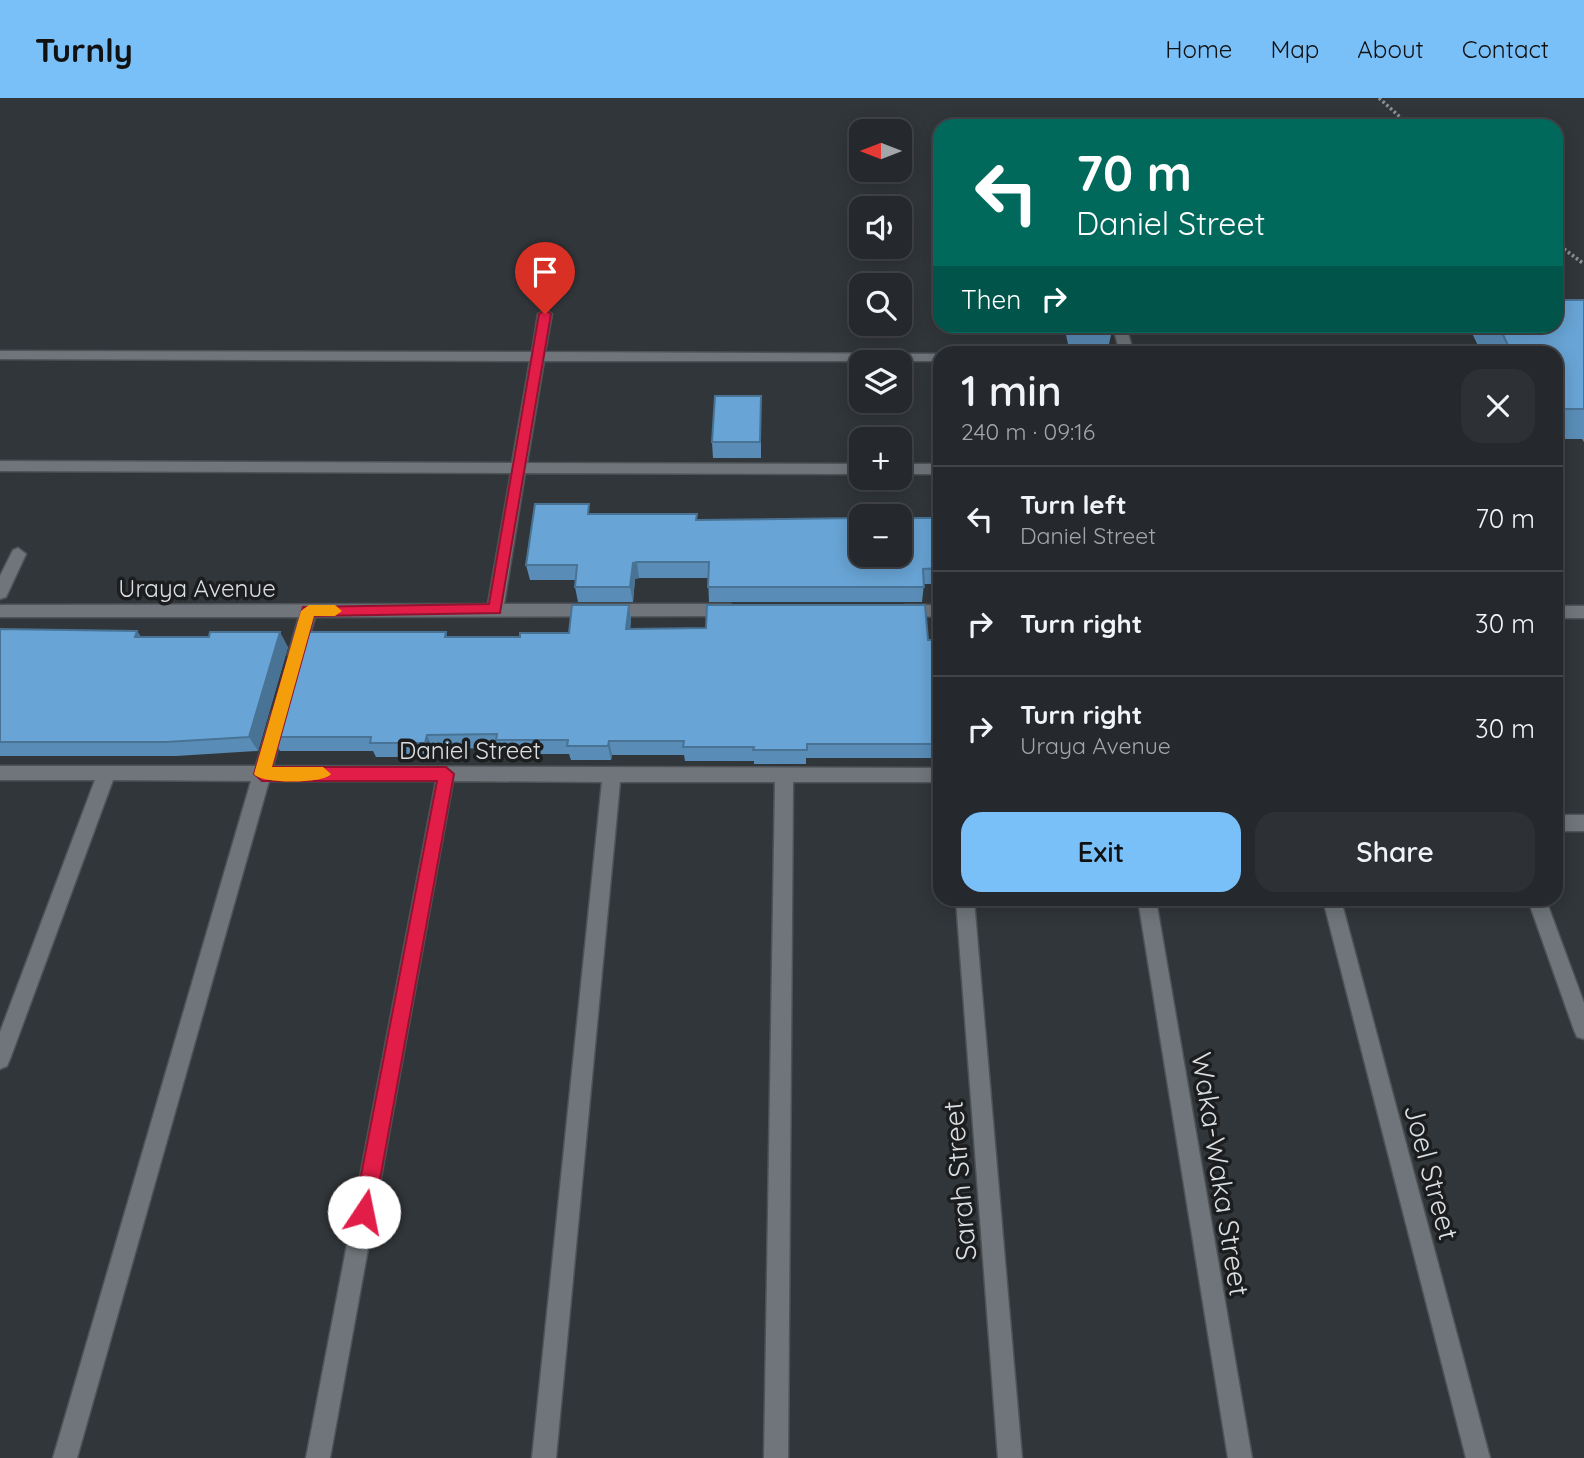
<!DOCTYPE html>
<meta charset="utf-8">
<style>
:root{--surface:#25282c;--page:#2d3034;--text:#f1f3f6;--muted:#a3a6a9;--line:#424448;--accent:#79bff8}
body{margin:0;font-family:Quicksand,sans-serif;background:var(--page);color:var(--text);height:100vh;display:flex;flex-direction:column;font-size:26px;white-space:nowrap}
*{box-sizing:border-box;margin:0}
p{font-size:23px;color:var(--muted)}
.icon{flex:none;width:38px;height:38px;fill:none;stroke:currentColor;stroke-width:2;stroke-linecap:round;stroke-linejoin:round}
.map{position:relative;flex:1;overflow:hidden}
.details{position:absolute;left:933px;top:248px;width:630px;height:560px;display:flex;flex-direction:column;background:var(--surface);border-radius:21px;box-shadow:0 4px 18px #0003,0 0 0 2px var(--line)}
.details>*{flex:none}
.guide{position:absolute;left:933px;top:21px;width:630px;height:214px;border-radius:21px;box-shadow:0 4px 18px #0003,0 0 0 2px var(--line);background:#00695c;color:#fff;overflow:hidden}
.needle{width:46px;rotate:270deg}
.tools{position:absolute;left:849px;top:21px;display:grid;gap:14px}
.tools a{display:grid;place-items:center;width:63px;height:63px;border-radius:14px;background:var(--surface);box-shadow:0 4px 18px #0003,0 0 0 2px var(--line);font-size:35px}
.pin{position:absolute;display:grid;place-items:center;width:60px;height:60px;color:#fff;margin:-72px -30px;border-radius:50% 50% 50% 0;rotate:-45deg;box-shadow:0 0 7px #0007}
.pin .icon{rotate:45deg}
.me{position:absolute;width:77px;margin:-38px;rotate:11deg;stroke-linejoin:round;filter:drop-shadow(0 0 5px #0008)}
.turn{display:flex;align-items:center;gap:24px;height:147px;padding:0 28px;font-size:32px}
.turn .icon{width:91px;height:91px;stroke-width:2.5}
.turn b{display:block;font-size:49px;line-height:60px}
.then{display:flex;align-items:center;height:66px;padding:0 28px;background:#0003;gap:14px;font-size:26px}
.round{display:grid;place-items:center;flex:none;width:74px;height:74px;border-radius:21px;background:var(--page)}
.overview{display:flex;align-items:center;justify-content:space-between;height:119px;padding:0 28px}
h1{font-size:42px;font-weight:600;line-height:52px}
.cta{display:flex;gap:14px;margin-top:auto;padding:14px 28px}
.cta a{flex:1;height:80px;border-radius:21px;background:var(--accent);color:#111;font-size:28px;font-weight:600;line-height:80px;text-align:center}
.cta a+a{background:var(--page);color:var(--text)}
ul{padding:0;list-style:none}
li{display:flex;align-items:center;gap:21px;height:105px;padding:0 28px;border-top:2px solid var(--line)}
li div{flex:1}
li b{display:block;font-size:26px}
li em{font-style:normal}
header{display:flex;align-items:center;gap:42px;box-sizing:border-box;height:98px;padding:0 35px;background:var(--accent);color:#111}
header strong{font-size:33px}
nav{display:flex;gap:38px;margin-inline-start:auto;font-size:24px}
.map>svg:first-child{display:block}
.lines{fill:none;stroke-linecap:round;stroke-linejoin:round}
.minor-casing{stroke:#4f5357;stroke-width:3}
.path{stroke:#8c9094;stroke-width:3.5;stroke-dasharray:2.5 2.5;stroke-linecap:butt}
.minor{fill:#6f757a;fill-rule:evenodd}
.wall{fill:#598db7}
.shaded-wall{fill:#497395}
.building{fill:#68a4d5;stroke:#497395;stroke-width:2}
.route{fill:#e11d48;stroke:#92132f;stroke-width:2}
.slow{fill:#f59e0b}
.labels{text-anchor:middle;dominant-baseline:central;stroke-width:7;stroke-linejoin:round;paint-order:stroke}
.street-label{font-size:24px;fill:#dbdee1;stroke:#1b1d1f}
.near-street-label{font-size:28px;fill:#dbdee1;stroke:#1b1d1f}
</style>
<header>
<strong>Turnly</strong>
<nav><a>Home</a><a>Map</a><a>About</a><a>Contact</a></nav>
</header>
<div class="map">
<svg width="1584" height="1360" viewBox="0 0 1584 1360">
<rect width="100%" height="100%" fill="#31363a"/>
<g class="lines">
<defs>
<g id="minor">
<polygon points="545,212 552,216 545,254 943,256 940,256 940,263 544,263 527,365 861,366 861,376 525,375 504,506 730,506 738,512 730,518 315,519 304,557 296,563 288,557 299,519 0,519 0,507 488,506 511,375 0,373 0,363 512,365 530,263 0,261 0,253 532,254 538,216"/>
<polygon points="1113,228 1126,228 1134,256 1120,256"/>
<rect x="900" y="366" width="40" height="10"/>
<polygon points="18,450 26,456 6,499 0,501 0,478 13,452"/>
<polygon points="905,507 940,507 940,519 899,517 897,513 899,509"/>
<rect x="1556" y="508" width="28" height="12"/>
<polygon points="279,610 285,612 287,617 273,668 940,670 940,684 793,684 788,1360 764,1360 775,684 620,684 556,1360 532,1360 602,684 453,683 330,1360 306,1360 436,683 269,683 77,1360 53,1360 251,683 113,682 10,961 7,968 0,971 0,934 95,682 0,682 0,668 256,668 271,617 273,612"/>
<rect x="1556" y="717" width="28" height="16"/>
<polygon points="956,802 974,802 1022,1360 998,1360"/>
<polygon points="1138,802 1156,802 1252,1360 1228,1360"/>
<polygon points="1323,802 1341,802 1490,1360 1466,1360"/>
<polygon points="1528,802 1546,802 1584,905 1584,941 1577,939 1574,932"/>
</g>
</defs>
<use href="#minor" class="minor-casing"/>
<g class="path">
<polyline points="1379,0 1410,28"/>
<polyline points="1556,145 1584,166"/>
<polyline points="549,194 552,178"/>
</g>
<use href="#minor" class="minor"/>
</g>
<g class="wall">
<polygon points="1584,202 1584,344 1582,341 1556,341 1556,256 1482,256 1470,231 1472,228 1556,228"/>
<polygon points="1064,228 1113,228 1109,246 1068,246"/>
<polygon points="761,298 761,360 713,360 712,344"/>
<polygon points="591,416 697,422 940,420 940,486 924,486 922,504 709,504 708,480 639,480 635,481 633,504 578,504 575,489 576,482 530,482 526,467"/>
<polygon points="629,507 631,522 630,531 940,542 940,660 806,660 806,666 754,666 754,663 685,663 684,657 612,657 611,662 571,662 569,656 501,656 499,650 433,651 431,659 376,659 373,653 280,653 272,639 446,534 447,539 520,539 569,535"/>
<polygon points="0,531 137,533 141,539 288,549 258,653 176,658 0,658"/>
</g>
<g class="shaded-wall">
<polygon points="637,464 639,480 635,481 633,504 630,489 633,465"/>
<polygon points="629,507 631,522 629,546 626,531"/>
<polygon points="137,533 147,547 135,539"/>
<polygon points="280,534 288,549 258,653 249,639"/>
<polygon points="427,637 433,651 431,659 425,645"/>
<polygon points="609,643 612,657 611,662 608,648"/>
</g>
<g class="building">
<polygon points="1556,202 1584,202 1584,311 1556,311 1556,256 1512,256 1499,228 1556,228"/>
<polygon points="715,298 761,298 760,344 712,344"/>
<polygon points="535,406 589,406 588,416 697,416 696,422 861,420 861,457 900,457 900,420 940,420 940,470 923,471 924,489 708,489 709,464 637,464 633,465 630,489 575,489 577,467 526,467"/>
<polygon points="572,507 629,507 626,531 706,530 707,507 925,507 928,542 940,542 940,646 807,646 807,652 753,652 754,649 683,649 684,643 609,643 608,648 567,648 568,642 496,642 497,636 427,637 425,645 370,645 371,639 272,639 302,534 446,534 445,539 520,539 520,535 569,535"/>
<polygon points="0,531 137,533 135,539 209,539 210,534 280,534 249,639 166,644 0,644"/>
</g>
<polygon class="route" points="545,212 551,216 500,515 314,518 272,669 446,669 454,676 374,1114 371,1121 364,1123 357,1121 354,1114 437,683 262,683 254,676 303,509 489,506 539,216"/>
<path class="slow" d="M 309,507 L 335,507 L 342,513 L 335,518 L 314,518 L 272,669 L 323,669 L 331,676 C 324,686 260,686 254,676 L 301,513 Z"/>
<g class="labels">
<g class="street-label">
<text x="197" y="490">Uraya Avenue</text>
<text x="470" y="652">Daniel Street</text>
</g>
<g class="near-street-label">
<text transform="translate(1432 1074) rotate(75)">Joel Street</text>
<text transform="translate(1221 1076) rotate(81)">Waka-Waka Street</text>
<text transform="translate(959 1083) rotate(-95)">Sarah Street</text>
</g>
</g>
</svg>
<div class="tools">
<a><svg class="needle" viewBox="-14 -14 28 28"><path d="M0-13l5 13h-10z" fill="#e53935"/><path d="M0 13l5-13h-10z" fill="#a3a6a9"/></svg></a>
<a><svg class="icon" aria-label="sound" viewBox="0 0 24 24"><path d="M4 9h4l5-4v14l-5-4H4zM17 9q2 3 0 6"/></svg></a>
<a><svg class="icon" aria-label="search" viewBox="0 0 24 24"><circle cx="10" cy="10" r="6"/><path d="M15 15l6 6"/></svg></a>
<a><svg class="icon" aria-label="layers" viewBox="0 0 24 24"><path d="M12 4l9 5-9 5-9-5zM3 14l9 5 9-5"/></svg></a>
<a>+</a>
<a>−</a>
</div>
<div class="pin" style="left:545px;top:216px;background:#d93025"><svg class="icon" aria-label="arrive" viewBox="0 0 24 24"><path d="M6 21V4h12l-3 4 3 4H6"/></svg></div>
<svg class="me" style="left:364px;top:1114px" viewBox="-20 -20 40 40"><circle r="19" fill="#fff"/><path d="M0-13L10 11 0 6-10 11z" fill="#e11d48"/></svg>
<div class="guide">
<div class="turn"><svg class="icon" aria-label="left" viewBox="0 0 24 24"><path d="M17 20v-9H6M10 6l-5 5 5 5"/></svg><div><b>70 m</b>Daniel Street</div></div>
<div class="then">Then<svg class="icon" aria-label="right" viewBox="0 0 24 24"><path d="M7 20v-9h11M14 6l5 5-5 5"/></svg></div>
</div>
<section class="details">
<div class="overview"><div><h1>1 min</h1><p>240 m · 09:16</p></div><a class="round"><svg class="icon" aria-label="close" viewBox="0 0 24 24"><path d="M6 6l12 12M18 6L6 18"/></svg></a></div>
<ul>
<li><svg class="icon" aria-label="left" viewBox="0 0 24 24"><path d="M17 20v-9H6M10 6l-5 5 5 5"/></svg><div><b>Turn left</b><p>Daniel Street</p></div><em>70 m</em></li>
<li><svg class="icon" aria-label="right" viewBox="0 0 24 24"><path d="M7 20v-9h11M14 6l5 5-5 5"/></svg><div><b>Turn right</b></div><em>30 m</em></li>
<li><svg class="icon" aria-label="right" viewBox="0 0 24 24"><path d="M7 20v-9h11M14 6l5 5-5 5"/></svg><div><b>Turn right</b><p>Uraya Avenue</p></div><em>30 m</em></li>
</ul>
<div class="cta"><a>Exit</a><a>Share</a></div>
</section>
</div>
